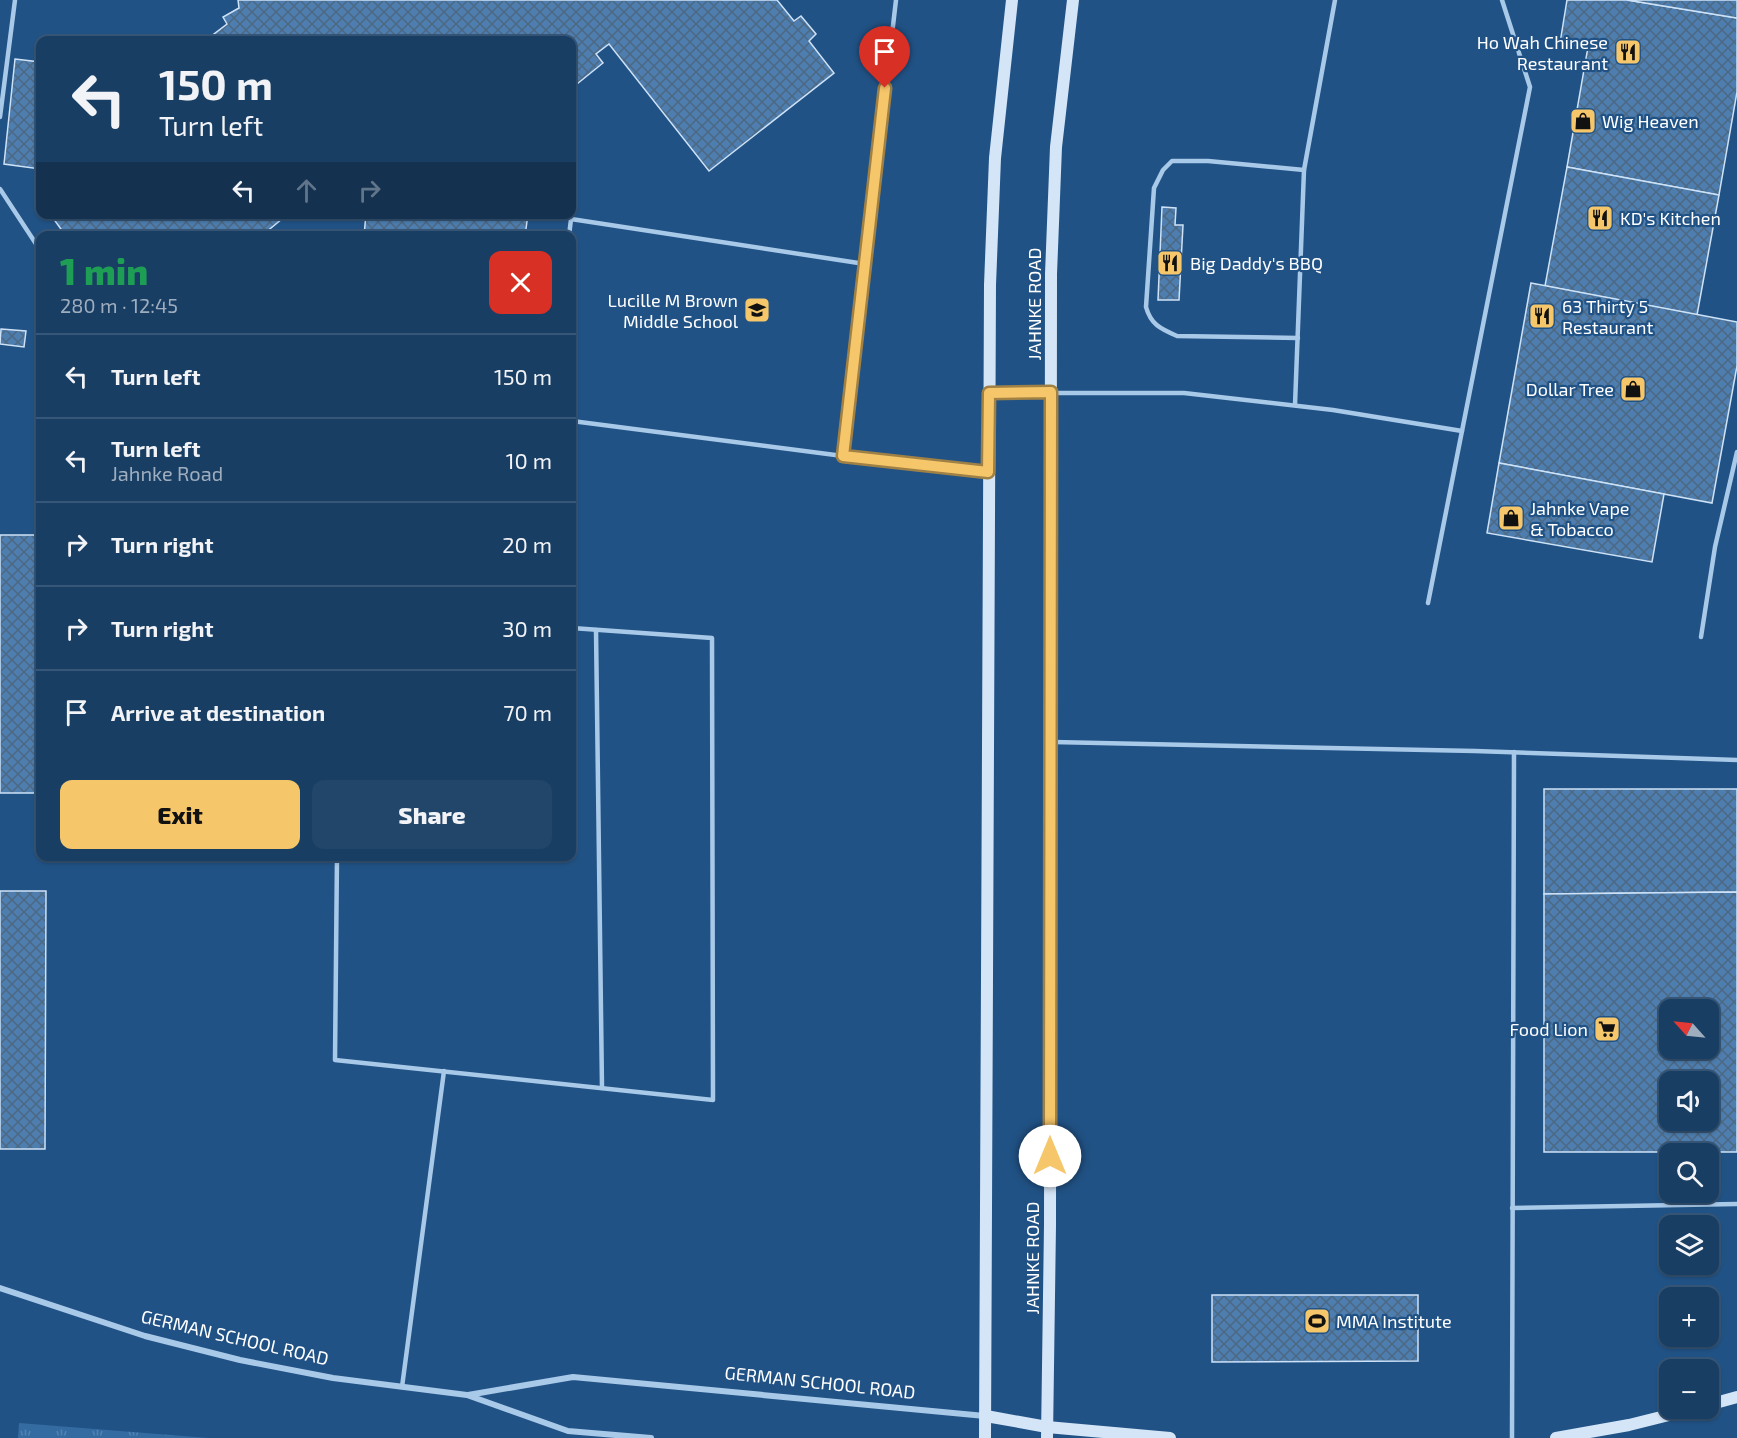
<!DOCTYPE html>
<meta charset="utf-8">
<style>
:root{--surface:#193e64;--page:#22456a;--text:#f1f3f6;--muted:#9faebf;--line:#375778;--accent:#f6c66a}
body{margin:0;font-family:"Exo 2",sans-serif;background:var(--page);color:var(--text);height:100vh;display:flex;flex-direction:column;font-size:22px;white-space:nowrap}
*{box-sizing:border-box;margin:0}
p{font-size:20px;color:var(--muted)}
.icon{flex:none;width:33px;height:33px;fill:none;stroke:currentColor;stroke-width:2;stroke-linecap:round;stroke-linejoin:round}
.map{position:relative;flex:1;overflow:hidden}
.panel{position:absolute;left:36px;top:231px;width:540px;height:630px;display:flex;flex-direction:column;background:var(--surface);border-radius:12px;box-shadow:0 2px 4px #0004,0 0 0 2px var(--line)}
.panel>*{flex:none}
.top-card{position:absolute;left:36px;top:36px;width:540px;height:183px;border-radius:12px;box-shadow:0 2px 4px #0004,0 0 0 2px var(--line);background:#193e64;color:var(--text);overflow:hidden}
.needle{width:39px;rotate:297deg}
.controls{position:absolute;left:1659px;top:999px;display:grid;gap:12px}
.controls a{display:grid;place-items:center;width:60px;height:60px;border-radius:12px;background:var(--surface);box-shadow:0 2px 4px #0004,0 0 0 2px var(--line);font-size:30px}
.pin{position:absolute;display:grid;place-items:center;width:51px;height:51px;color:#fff;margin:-62px -26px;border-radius:50% 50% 50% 0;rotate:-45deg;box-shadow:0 0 6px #0007}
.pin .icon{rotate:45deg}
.me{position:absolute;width:66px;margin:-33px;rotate:0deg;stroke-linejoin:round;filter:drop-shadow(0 0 4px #0008)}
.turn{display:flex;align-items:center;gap:21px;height:126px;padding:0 24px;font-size:27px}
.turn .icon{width:78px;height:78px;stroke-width:2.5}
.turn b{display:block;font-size:42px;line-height:51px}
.lanes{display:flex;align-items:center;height:57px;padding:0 24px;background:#0003;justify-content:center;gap:30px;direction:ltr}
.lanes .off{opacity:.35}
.round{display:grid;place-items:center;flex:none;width:63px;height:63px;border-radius:12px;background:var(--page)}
.head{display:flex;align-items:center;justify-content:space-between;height:102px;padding:0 24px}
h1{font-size:36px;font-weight:800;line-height:45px;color:#1e9e55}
.button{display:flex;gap:12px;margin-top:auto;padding:12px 24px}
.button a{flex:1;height:69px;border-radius:12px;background:var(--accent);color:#111;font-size:24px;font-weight:800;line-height:69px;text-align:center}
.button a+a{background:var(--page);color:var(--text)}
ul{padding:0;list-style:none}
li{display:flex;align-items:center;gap:18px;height:84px;padding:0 24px;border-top:2px solid var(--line)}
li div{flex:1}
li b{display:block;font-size:22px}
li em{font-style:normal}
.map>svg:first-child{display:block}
.grass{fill:url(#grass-tufts)}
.building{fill:url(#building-cross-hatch);stroke:#cde2f7;stroke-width:1.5;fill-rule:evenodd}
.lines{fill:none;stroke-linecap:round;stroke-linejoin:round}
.lane{stroke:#a9c9e9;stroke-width:4.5}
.street{stroke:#a9c9e9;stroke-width:6}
.secondary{stroke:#d4e5f7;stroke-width:12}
.route-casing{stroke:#a08145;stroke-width:15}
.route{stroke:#f6c66a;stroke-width:10}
.labels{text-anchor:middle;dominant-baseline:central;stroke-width:4.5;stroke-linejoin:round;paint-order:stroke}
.poi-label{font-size:18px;fill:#fff;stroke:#215285;text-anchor:start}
.street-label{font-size:18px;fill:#fff;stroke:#215285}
</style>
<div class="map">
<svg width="1737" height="1438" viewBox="0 0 1737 1438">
<defs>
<pattern id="grass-tufts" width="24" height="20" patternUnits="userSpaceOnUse" patternTransform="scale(1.5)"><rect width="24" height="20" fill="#346ca2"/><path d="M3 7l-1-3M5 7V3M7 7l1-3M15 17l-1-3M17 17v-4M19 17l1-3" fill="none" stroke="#5282b0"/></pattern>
<pattern id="building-cross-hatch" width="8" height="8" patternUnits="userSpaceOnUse" patternTransform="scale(1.5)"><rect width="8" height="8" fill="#4d7eaf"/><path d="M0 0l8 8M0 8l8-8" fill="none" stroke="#4d6882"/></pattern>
</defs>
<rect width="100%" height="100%" fill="#215285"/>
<polygon class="grass" points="19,1423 208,1438 18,1438"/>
<g class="building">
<polygon points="238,0 777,0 794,21 801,16 816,34 809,41 834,73 709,171 609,44 596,54 603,63 572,88 572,40 206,40 227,24 223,17 239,8"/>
<polygon points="1567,0 1627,0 1737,18 1737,92 1719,195 1567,167 1588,47 1560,43"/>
<polygon points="1627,0 1737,0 1737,18"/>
<polygon points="15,59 40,62 40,169 4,164"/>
<polygon points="1567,167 1719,195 1697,315 1545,286"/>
<polygon points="1162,207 1176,208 1175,225 1183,225 1179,300 1158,300"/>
<polygon points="50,214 288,214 265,233 266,236 66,236"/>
<polygon points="366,214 528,214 525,236 364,236"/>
<polygon points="1531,283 1737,322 1737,366 1712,503 1499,463"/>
<polygon points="1,329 26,331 24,347 0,344"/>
<polygon points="1499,463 1664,494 1652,562 1487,533"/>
<rect x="0" y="535" width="40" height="258"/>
<polygon points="1544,789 1737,789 1737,892 1544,894"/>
<polygon points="0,891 46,891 45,1149 0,1149"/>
<path d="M 1737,892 L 1737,1152 L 1544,1152 L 1544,894 ZM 1670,1010 L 1708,1010 L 1708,1048 L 1670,1048 ZM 1670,1082 L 1708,1082 L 1708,1120 L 1670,1120 Z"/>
<polygon points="1212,1295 1418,1295 1418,1361 1212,1362"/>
</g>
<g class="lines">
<g class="lane">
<polyline points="896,0 843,456 989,472"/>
<polyline points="0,117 15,0"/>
<polyline points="0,189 40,250"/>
<polyline points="569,236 571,219 865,264"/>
<path d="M 1298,338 L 1177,336 C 1161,329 1151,325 1146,307 L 1154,188 L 1163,170 L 1172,161 L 1208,161 L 1304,170"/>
<polyline points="991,393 1184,393 1333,410 1462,431"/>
<polyline points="1295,405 1304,170 1335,0"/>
<polyline points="572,421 843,456"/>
<polyline points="1428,603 1530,87 1502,0"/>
<polyline points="596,630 602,1088"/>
<polyline points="1701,637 1715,547 1737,452"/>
<polyline points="1053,742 1475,751 1737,760"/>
<polyline points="337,856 335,1060 713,1100 712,638 572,628"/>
<polyline points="1512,1208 1737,1204"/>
<polyline points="402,1387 444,1071"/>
<polyline points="1512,1438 1514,752"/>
</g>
<g class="street">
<polyline points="0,1288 145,1336 240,1360 333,1378 467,1395 568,1431 651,1438"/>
<polyline points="468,1395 573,1377 985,1416"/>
</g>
<g class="secondary">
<polyline points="1708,1405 1737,1397"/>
<polyline points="986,1416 1047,1427 1170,1438"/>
<polyline points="985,1438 990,285 995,158 1012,0"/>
<polyline points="1047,1438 1050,1225 1051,274 1056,147 1073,0"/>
<polyline points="1556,1438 1629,1425 1697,1408"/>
</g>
</g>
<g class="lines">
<defs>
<polyline id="route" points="885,88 843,456 988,472 989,393 1051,392 1050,1156"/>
</defs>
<use href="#route" class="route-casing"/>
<use href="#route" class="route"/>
</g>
<defs>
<symbol id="restaurant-square" viewBox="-11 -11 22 22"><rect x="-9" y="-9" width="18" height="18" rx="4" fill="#f6c66a" stroke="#215285"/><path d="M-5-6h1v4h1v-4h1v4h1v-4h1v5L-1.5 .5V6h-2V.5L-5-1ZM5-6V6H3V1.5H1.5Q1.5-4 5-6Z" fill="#111"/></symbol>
<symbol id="shop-square" viewBox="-11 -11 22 22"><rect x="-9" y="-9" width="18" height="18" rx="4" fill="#f6c66a" stroke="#215285"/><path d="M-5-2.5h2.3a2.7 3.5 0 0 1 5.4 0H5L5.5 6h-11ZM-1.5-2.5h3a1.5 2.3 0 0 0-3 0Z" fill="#111"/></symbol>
<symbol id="school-square" viewBox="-11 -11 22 22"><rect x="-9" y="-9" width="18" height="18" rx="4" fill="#f6c66a" stroke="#215285"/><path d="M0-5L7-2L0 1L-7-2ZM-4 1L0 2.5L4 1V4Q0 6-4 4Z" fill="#111"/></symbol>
<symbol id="supermarket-square" viewBox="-11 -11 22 22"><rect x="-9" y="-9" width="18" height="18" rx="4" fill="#f6c66a" stroke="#215285"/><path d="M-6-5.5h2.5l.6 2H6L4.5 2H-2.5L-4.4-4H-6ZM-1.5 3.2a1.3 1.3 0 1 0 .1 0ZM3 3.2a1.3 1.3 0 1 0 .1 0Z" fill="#111"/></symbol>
<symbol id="stadium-square" viewBox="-11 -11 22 22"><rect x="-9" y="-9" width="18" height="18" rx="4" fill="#f6c66a" stroke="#215285"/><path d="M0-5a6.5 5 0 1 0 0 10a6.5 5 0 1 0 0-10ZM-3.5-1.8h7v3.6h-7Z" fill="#111"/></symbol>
</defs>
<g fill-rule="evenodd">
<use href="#restaurant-square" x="1613" y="37" width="30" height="30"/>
<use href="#shop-square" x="1568" y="106" width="30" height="30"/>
<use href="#restaurant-square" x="1585" y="203" width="30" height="30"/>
<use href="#restaurant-square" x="1155" y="248" width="30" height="30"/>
<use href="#school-square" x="742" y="295" width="30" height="30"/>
<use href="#restaurant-square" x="1527" y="301" width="30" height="30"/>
<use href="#shop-square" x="1618" y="374" width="30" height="30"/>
<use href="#shop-square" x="1496" y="503" width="30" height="30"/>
<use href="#supermarket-square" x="1592" y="1014" width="30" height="30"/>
<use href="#stadium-square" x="1302" y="1306" width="30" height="30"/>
</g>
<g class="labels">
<g class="poi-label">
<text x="1608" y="42" text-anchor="end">Ho Wah Chinese<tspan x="1608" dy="21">Restaurant</tspan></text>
<text x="1602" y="121">Wig Heaven</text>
<text x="1620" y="218">KD's Kitchen</text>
<text x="1190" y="263">Big Daddy's BBQ</text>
<text x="738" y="300" text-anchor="end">Lucille M Brown<tspan x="738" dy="21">Middle School</tspan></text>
<text x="1562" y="306">63 Thirty 5<tspan x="1562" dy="21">Restaurant</tspan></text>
<text x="1614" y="389" text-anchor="end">Dollar Tree</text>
<text x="1530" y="508">Jahnke Vape<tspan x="1530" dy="21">&amp; Tobacco</tspan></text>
<text x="1588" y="1029" text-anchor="end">Food Lion</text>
<text x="1336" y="1321">MMA Institute</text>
</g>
<g class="street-label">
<text transform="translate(1034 304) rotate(-90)">JAHNKE ROAD</text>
<text transform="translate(1032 1258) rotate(-90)">JAHNKE ROAD</text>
<text transform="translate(235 1337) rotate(13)">GERMAN SCHOOL ROAD</text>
<text transform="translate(820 1382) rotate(6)">GERMAN SCHOOL ROAD</text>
</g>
</g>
</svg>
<div class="controls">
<a><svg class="needle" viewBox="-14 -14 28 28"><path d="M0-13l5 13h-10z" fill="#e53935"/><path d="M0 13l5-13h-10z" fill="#9faebf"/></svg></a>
<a><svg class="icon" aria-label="sound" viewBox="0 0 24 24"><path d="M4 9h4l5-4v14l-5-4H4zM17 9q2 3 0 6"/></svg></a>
<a><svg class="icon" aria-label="search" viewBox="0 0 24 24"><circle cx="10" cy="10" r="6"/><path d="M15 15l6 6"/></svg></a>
<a><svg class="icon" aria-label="layers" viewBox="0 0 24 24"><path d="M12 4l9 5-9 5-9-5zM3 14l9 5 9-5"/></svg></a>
<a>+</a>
<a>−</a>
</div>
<div class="pin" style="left:885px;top:88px;background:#d93025"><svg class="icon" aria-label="arrive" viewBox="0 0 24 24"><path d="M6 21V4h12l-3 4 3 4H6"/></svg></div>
<svg class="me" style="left:1050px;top:1156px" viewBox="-20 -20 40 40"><circle r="19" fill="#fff"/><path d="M0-13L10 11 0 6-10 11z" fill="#f6c66a"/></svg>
<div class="top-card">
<div class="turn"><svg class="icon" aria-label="left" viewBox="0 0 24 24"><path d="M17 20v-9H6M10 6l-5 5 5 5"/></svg><div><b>150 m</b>Turn left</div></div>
<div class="lanes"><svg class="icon" aria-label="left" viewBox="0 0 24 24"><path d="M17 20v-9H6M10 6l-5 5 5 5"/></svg><svg class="icon off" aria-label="ahead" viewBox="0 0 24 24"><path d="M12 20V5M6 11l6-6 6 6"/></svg><svg class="icon off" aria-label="right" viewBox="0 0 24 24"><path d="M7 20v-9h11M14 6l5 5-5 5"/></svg></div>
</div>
<section class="panel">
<div class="head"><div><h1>1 min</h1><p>280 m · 12:45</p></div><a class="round" style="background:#d93025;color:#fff"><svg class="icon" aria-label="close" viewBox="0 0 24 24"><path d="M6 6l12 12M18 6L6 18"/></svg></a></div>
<ul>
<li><svg class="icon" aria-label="left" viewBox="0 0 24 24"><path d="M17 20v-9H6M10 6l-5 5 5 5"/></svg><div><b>Turn left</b></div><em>150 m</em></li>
<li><svg class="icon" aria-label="left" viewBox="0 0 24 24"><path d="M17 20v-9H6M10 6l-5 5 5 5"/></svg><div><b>Turn left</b><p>Jahnke Road</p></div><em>10 m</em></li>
<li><svg class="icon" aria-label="right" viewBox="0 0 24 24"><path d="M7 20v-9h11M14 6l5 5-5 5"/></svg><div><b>Turn right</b></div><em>20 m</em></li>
<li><svg class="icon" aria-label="right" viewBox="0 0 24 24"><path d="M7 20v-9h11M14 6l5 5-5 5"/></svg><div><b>Turn right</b></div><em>30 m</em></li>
<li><svg class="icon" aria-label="arrive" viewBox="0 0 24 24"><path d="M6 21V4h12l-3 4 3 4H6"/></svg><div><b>Arrive at destination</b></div><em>70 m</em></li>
</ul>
<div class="button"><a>Exit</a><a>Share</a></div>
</section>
</div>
